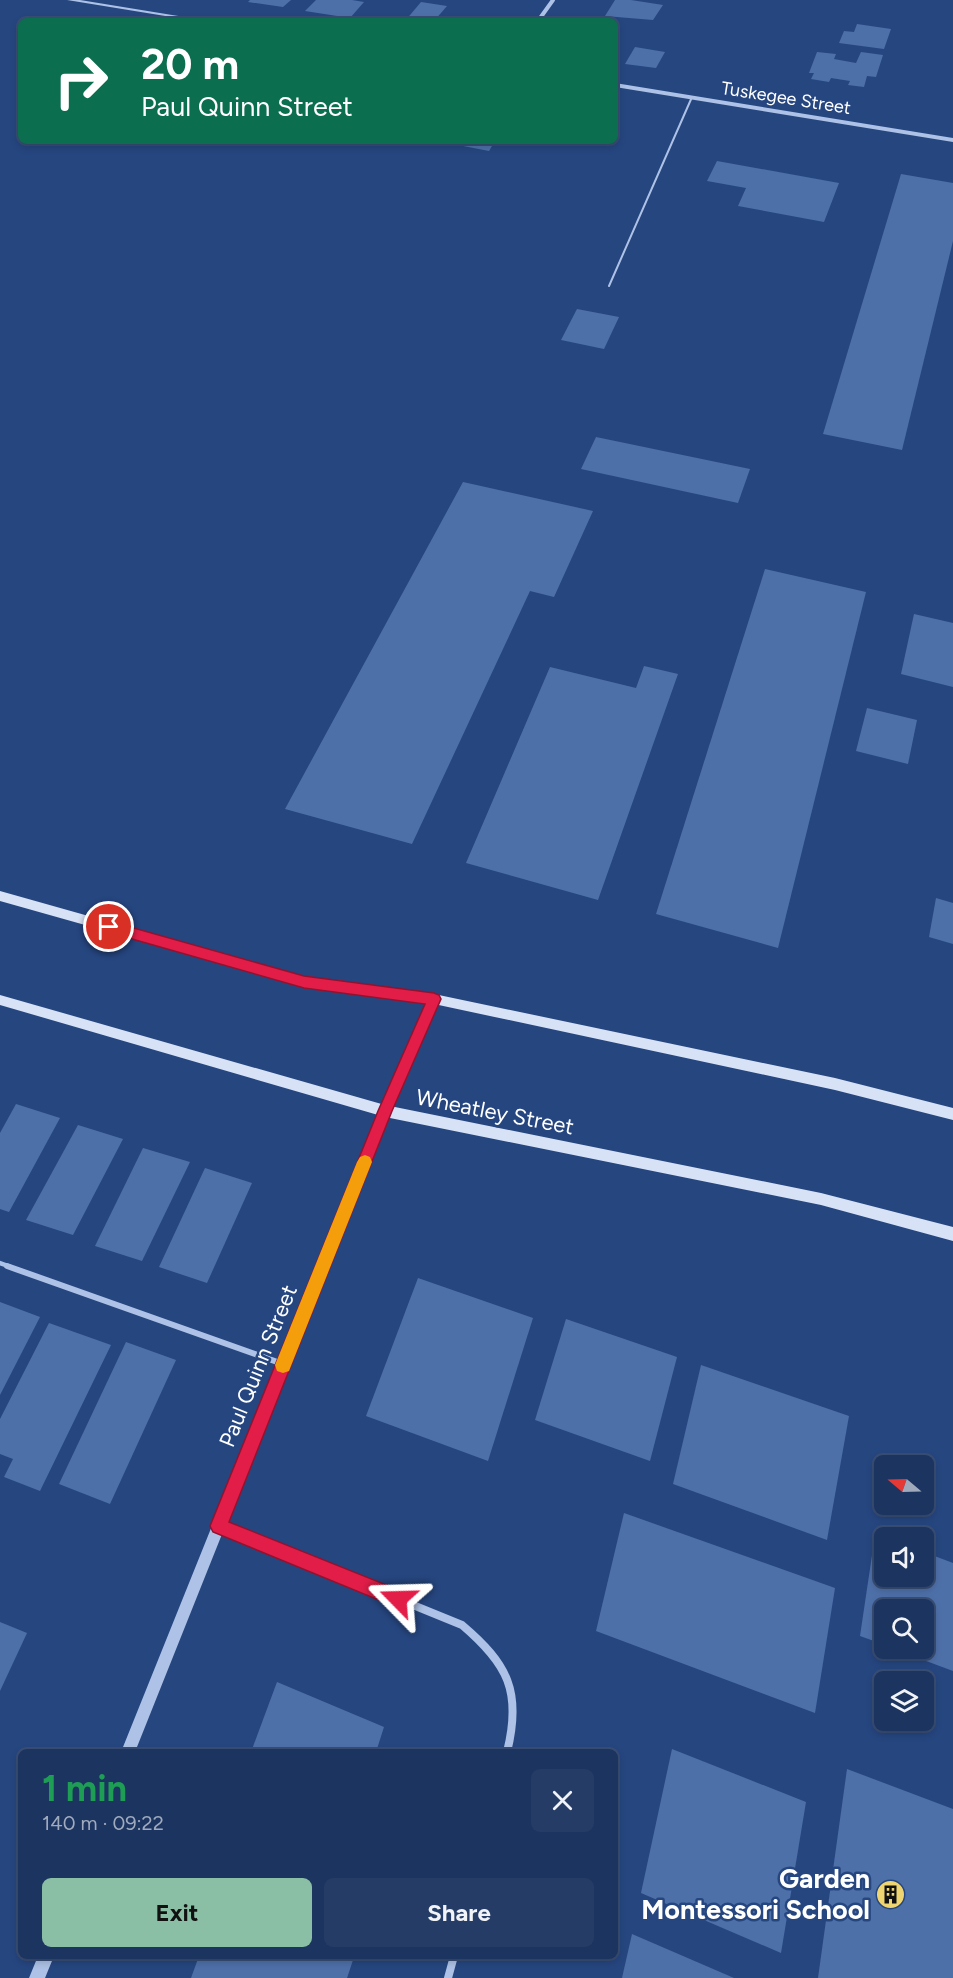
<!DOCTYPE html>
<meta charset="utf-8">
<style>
:root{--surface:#1c3460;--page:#253c66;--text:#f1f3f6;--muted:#a0aabd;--line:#3a4f75;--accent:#8abfa5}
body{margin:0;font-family:Figtree,sans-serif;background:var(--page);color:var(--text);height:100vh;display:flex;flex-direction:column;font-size:22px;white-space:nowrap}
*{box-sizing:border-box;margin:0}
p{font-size:20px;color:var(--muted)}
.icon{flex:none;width:33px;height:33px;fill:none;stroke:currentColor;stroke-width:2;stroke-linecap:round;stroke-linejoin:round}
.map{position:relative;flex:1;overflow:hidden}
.drawer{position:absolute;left:18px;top:1749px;width:600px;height:210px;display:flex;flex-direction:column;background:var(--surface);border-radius:9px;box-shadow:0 3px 9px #0003,0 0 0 2px var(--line)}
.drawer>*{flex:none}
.top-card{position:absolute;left:18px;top:18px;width:600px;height:126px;border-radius:9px;box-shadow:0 3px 9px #0003,0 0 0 2px var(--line);background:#0b6e4f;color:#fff;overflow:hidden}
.needle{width:39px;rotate:289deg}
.controls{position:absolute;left:874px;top:1455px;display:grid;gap:12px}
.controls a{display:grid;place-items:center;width:60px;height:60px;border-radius:9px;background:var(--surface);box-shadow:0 3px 9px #0003,0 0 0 2px var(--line);font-size:30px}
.pin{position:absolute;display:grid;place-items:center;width:51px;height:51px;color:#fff;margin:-26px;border:3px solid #fff;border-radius:50%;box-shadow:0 2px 6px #0007}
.me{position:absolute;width:66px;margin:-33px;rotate:292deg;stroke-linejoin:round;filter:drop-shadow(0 0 4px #0008)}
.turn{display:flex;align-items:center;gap:21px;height:126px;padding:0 24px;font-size:27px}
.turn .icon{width:78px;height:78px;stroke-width:2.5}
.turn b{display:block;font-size:42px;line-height:51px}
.round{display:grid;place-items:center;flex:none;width:63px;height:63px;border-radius:9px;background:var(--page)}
.summary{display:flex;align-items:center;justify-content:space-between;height:102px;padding:0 24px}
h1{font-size:36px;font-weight:700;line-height:45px;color:#1e9e55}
.primary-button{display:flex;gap:12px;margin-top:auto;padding:12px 24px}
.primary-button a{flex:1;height:69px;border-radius:9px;background:var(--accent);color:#111;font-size:24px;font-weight:700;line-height:69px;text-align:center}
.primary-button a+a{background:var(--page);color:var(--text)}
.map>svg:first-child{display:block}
.building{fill:#4e70a9}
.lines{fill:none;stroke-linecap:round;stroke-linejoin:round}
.service-far2{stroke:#adc2e6;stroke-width:2}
.service-far1{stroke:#adc2e6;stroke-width:4.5}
.service{stroke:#adc2e6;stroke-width:6}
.minor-far1{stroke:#adc2e6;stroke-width:4}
.minor{stroke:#adc2e6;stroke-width:8}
.tertiary{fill:#adc2e6;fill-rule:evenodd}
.secondary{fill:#d7e2f6;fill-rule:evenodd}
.route{fill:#e11d48;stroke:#92132f;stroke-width:1.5}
.slow{fill:#f59e0b}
.labels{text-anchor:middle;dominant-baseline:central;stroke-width:5;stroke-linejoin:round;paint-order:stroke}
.far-street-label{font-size:18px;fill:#fff;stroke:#264680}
.street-label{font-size:22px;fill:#fff;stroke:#264680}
.near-poi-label{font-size:27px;font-weight:bold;fill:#fff;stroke:#264680;text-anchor:end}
</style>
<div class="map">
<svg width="953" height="1978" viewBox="0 0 953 1978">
<rect width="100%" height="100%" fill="#264680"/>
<g class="building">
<polygon points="250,0 291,0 283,7 248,2"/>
<polygon points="316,0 352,0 364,2 350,18 305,11"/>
<polygon points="615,0 631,0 663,5 653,20 605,16"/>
<polygon points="421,2 447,6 434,21 405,21"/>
<polygon points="857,24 891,29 884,49 839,43 844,31 854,32"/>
<polygon points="635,47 665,52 656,68 625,64"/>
<polygon points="817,52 836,54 834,59 856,63 861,52 883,55 876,77 867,76 864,87 848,85 850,81 831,78 829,82 811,79 814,73 809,73"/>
<polygon points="462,141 495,141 489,151 458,145"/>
<polygon points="717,161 839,183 824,222 738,206 746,188 707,181"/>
<polygon points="901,174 953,183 953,241 902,450 823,434"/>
<polygon points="577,309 619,317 604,349 561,340"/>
<polygon points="596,437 750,469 738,503 581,469"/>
<polygon points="463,482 593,511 554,597 530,591 412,844 285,809"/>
<polygon points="765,569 866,592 778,948 656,914"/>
<polygon points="914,614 953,623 953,687 901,674"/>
<polygon points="644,666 678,674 598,900 466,863 550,667 636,688"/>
<polygon points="867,708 917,720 908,764 856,751"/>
<polygon points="936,898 953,903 953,944 929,937"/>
<polygon points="16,1104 60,1118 9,1212 0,1209 0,1133"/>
<polygon points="78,1125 123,1139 73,1235 26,1220"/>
<polygon points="143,1148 190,1162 142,1261 95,1246"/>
<polygon points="205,1168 252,1183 207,1283 159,1267"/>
<polygon points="418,1278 533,1318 488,1461 366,1416"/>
<polygon points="0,1302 40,1317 0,1395"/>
<polygon points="566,1319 677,1357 650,1461 535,1420"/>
<polygon points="49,1323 111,1345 40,1491 4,1477 13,1459 0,1454 0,1419"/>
<polygon points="126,1342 176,1360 110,1504 59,1484"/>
<polygon points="701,1365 849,1416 827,1540 673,1484"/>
<polygon points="624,1513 835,1588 815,1713 596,1631"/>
<polygon points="875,1535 885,1538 885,1576 924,1576 924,1552 953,1563 953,1671 894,1649 924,1648 924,1610 885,1610 885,1645 860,1636"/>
<polygon points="0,1622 27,1633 0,1691"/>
<polygon points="277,1682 384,1727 376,1752 251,1752"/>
<polygon points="672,1749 806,1802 781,1953 641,1893"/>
<polygon points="847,1769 953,1809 953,1978 818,1978"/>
<polygon points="632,1934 734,1978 622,1978"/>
<polygon points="199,1956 343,1956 353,1960 347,1978 191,1978"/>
</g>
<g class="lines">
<polyline class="service-far2" points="609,286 692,97"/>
<polyline class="service-far1" points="0,1263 11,1267"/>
<polyline class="service" points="7,1266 283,1364"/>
<polyline class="minor-far1" points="538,21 553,0"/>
<g class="minor">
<path d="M 219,1526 L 462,1625 C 508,1664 522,1692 507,1752"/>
<polyline points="448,1978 454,1956"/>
</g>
<g class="tertiary">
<polygon points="67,0 80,0 209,21 196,21"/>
<polygon points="615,83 953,138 953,142 615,87"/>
<polygon points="434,994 438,996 439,999 391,1111 135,1752 121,1752 379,1111 429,999 430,996"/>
<polygon points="38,1956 54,1956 45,1978 29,1978"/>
</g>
<g class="secondary">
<polygon points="0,891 305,977 434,994 835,1078 953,1108 953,1120 835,1090 434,1004 305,987 0,901"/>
<polygon points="0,995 385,1105 821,1193 953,1227 953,1241 821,1205 385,1117 0,1005"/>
</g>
</g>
<polygon class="route" points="109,921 304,976 434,993 439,995 441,999 392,1111 229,1522 404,1592 407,1599 404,1605 398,1608 213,1532 210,1526 378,1111 425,1004 304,988 104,931 102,927"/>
<polygon class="slow" points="365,1155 370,1157 372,1162 289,1371 283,1373 277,1371 275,1365 357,1162 360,1157"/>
<defs>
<symbol id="building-disc" viewBox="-11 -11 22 22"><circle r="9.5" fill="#efd572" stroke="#264680"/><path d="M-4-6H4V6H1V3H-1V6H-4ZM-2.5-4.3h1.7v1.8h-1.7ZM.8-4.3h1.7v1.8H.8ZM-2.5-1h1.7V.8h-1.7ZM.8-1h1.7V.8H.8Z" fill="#111"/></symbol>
</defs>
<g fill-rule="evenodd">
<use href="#building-disc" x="874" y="1878" width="33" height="33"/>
</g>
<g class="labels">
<g class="far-street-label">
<text transform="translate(786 98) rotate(9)">Tuskegee Street</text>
</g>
<g class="street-label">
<text transform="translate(495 1112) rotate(11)">Wheatley Street</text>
<text transform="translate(258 1366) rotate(-68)">Paul Quinn Street</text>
</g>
<g class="near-poi-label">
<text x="870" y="1878">Garden<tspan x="870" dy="31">Montessori School</tspan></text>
</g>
</g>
</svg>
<div class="controls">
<a><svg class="needle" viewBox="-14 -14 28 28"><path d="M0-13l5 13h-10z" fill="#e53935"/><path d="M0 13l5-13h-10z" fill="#a0aabd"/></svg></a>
<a><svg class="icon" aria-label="sound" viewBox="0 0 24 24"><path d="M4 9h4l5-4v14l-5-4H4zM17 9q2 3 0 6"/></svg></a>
<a><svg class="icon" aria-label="search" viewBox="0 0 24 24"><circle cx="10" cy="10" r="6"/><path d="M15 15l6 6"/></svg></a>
<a><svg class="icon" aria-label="layers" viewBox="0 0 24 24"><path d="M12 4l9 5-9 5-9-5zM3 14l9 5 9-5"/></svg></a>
</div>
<div class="pin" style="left:109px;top:927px;background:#d93025"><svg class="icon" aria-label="arrive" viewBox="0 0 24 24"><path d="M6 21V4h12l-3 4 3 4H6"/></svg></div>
<svg class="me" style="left:398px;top:1599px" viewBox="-20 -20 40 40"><path d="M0-17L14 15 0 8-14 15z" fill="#e11d48" stroke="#fff" stroke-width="4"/></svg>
<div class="top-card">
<div class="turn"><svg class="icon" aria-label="right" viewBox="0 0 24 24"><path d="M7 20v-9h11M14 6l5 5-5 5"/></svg><div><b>20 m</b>Paul Quinn Street</div></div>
</div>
<section class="drawer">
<div class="summary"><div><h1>1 min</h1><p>140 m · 09:22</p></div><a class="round"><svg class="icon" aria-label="close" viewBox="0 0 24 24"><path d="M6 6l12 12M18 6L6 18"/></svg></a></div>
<div class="primary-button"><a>Exit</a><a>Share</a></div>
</section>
</div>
